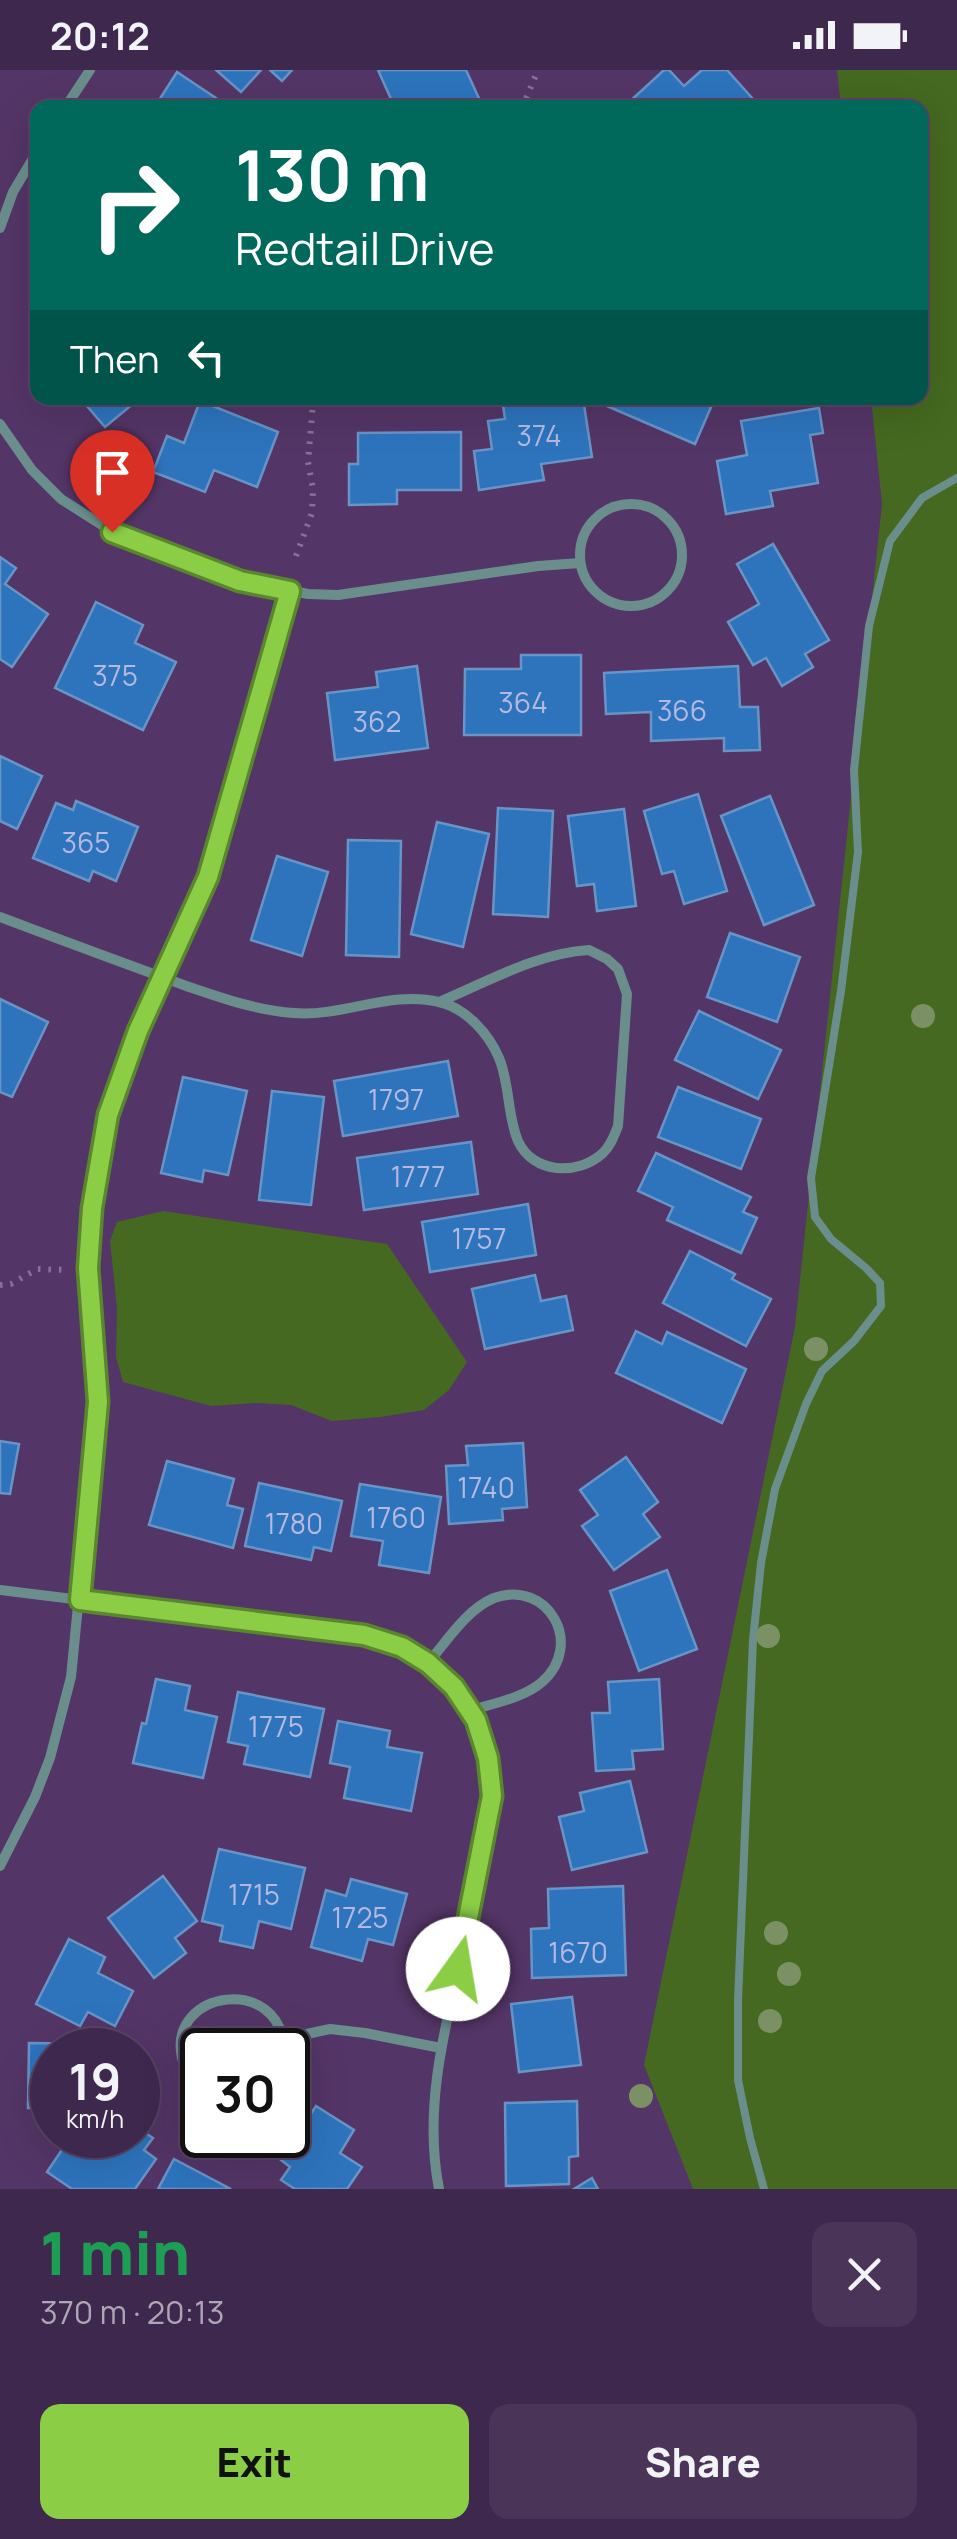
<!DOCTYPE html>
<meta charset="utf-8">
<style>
:root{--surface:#3f284d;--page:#4a3457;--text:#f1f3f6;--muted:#ada6b6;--line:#584465;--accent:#8bce46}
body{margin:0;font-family:Manrope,sans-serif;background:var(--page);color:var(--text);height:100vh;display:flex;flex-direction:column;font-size:38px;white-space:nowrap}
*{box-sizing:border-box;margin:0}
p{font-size:32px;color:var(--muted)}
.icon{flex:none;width:55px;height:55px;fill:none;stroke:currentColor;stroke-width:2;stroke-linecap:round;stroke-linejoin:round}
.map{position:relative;height:2119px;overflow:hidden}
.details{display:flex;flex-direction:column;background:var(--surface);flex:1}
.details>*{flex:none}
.banner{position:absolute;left:30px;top:30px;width:898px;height:305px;border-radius:20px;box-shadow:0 10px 40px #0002,0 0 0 2px var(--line);background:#00695c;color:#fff;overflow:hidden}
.speed{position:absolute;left:30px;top:1958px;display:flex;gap:20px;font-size:50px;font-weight:700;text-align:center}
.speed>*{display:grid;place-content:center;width:130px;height:130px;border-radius:50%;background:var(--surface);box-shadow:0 10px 40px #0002,0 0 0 2px var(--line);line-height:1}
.speed small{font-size:25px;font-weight:400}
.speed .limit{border:5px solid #111;border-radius:15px;background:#fff;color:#111}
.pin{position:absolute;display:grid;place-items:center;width:85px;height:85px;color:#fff;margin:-102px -42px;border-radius:50% 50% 50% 0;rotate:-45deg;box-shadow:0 0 10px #0007}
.pin .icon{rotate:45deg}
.me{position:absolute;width:110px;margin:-55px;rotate:13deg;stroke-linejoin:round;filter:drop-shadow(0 0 8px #0008)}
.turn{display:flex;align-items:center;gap:35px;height:210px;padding:0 40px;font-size:45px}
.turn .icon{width:130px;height:130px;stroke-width:2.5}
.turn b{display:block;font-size:70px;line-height:85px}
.then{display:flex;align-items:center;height:95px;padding:0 40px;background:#0003;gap:20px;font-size:38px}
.round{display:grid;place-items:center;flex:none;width:105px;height:105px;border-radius:20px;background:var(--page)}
.summary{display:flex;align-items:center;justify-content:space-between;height:170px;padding:0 40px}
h1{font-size:60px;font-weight:800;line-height:75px;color:#1e9e55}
.cta{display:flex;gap:20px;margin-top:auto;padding:20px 40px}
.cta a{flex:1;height:115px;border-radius:20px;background:var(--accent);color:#111;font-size:40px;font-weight:800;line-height:115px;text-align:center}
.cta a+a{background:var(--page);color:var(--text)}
.status{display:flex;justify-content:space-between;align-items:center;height:70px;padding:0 50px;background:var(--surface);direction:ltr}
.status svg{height:28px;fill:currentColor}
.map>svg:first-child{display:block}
.green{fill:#456920}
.building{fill:#2d74bd;stroke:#6894c6;stroke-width:2.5}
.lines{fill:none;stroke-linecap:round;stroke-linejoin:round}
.path{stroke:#8a709b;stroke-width:6;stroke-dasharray:2.5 8;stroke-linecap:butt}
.lane{stroke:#6a8e8c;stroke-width:8}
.street{stroke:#6a8e8c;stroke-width:10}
.tree{fill:#7c9065}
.route-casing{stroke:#5a862e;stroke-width:25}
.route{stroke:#8bce46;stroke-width:18}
.labels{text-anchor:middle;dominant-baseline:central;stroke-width:8;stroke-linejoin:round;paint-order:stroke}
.number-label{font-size:28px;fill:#b5b9e2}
</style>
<div class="status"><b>20:12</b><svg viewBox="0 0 49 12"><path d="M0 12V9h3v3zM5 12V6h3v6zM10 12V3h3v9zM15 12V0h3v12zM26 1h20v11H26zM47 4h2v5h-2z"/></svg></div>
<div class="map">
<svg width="957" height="2119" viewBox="0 0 957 2119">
<rect width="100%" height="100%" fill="#543567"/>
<g class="green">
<polygon points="837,0 957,0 957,2119 693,2119 644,1995 795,1257 882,434 871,328 920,328 920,38 841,37"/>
<polygon points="163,1141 387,1174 467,1292 449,1320 424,1340 380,1347 332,1351 291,1335 257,1333 211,1336 123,1312 116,1287 117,1238 110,1171 117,1152"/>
</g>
<g class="building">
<polygon points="216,0 261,0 241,22"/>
<polygon points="270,0 292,0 282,11"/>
<polygon points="378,0 466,0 482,35 477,38 395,38"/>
<polygon points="664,0 669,0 684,16 702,0 727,0 761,38 630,38 627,34"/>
<polygon points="177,2 222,32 218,38 154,38"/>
<polygon points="80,328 140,328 105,357"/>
<polygon points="502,328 583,328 592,387 541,394 544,410 479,420 474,381 492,379 488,351 505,349"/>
<polygon points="602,328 715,328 695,374 600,333"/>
<polygon points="200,331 278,362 257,417 214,400 205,422 153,402 167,366 184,373"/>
<polygon points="819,338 823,363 810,365 818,413 770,421 773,436 726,444 717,391 747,385 741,351"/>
<polygon points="461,362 461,420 397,420 397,434 349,435 349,394 358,394 358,363"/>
<polygon points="773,474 829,570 805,584 813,597 782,616 766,588 753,595 728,552 759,534 737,494"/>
<polygon points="0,487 16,498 5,514 48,544 12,597 0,589"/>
<polygon points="96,532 143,555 135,573 176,592 143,660 55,618"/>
<polygon points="521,585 581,585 581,665 464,665 465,599 521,599"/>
<polygon points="417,596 428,678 335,690 327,623 378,617 376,602"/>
<polygon points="738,596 740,637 758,637 760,680 724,681 724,668 651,671 651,642 606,644 604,603"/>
<polygon points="0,686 42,706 17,759 0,751"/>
<polygon points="698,724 727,821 684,834 674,801 662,804 644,741"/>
<polygon points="770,726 814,835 764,855 721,746"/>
<polygon points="76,731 138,757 116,811 93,801 89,811 33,788 56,733 73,740"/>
<polygon points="498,738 553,741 548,847 493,844"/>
<polygon points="624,739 636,836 597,841 594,814 577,816 568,746"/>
<polygon points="437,752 489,764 463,877 411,864"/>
<polygon points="348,770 401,771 399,887 346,885"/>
<polygon points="277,786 328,802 302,886 251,870"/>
<polygon points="730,863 800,887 777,952 707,927"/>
<polygon points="0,929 48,952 12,1027 0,1022"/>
<polygon points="699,941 781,980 758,1029 675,990"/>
<polygon points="448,991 458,1046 343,1066 334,1011"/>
<polygon points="183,1007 247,1021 228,1105 204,1100 202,1112 161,1103"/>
<polygon points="678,1017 761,1049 741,1099 658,1067"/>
<polygon points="272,1021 324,1027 311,1135 259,1130"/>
<polygon points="471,1072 478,1124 364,1140 357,1088"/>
<polygon points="656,1083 751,1127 743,1142 757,1148 741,1183 667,1150 673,1137 638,1121"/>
<polygon points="528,1134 536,1185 430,1202 422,1152"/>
<polygon points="690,1181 735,1204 732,1209 771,1229 746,1276 663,1233"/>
<polygon points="535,1205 541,1231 566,1226 573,1260 485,1279 472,1219"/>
<polygon points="636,1261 662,1274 667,1262 746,1299 722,1353 616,1303"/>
<polygon points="0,1371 19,1374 10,1424 0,1423"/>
<polygon points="523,1373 527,1437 502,1439 503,1450 449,1454 446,1396 468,1395 466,1376"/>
<polygon points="626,1387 658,1432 643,1444 660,1467 614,1500 582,1456 598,1445 580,1420"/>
<polygon points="167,1391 234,1409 227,1435 243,1439 233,1478 149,1455"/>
<polygon points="259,1413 342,1431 331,1481 314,1477 311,1490 245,1476"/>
<polygon points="360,1414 441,1427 429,1503 379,1495 383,1471 351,1466"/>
<polygon points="667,1500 697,1579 639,1601 610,1521"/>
<polygon points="156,1609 190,1616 185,1640 217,1647 203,1708 133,1693 142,1653 146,1654"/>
<polygon points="659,1609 663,1679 632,1681 634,1699 596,1701 592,1643 610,1643 608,1612"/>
<polygon points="238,1622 324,1639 310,1707 244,1694 248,1676 228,1672"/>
<polygon points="338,1651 390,1661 387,1677 422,1683 411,1741 344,1728 350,1697 330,1693"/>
<polygon points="630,1711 647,1782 572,1800 559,1747 584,1741 580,1723"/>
<polygon points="219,1779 305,1798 291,1859 259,1851 253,1878 220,1871 223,1856 202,1851"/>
<polygon points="163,1806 197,1851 175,1868 186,1883 154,1908 108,1848"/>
<polygon points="351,1809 407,1824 393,1875 368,1869 362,1891 311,1877 326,1820 346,1826"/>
<polygon points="623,1816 626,1905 532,1908 531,1859 549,1858 548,1819"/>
<polygon points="69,1869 105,1887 98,1903 133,1921 115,1956 88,1942 80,1956 36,1934"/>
<polygon points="572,1927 581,1995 519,2002 511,1934"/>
<polygon points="29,1973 114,1974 114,1980 52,1980 52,2038 28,2038"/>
<polygon points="577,2031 578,2086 569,2087 569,2114 506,2116 505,2033"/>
<polygon points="316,2036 354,2060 340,2083 362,2097 347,2119 295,2119 281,2110 290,2097 281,2090"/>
<polygon points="138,2058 153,2068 144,2080 156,2089 135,2119 72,2119 47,2102 72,2065 94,2065 102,2071 106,2065 138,2065"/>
<polygon points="174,2089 231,2119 158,2119"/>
<polygon points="592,2108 598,2119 574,2119"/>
</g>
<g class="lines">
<g class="path">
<polyline points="522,38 538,0"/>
<polyline points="296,486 312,443 313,419 308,392 313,334 316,328"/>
<polyline points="0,1215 11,1214 37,1199 66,1200"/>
</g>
<polyline class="lane" points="764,2119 750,2068 738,2010 738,1931 753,1570 761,1493 775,1419 806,1334 822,1301 854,1271 881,1236 880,1213 866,1198 831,1169 815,1147 811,1108 841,921 858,782 854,700 869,556 890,471 922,428 957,408"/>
<g class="street">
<polyline points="65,38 90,0"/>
<polyline points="0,158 13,122 38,80"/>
<polyline points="0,354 32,400 61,429 113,462 241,511 308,524 338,525 538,496 580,493"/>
<circle cx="631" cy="485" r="51"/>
<path d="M 0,847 C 63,871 126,894 189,917 C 224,929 256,940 294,943 C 343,947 391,920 439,932"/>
<path d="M 589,880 L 607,889 L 618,899 L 627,924 L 618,1056 C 614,1066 611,1075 603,1083 C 578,1106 533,1104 518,1071 C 507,1045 510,1014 499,988 C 489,964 466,938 439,932 C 487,912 537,883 589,880 Z"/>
<path d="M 0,1520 L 364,1565 C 376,1569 390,1572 401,1577 C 445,1596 478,1642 488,1688 C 496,1723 486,1759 479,1794 C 475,1816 471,1839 467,1862 C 448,1947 422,2032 439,2119"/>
<path d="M 428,1593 C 447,1571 467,1539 494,1528 C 548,1509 585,1574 542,1612 C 524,1628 493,1633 470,1641"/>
<polyline points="0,1796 35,1727 50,1688 71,1607 98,1331 88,1198 91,1137 108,1045 138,961 208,807 290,521"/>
<polyline points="283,1969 330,1959 365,1963 441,1978"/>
<path d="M 202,2020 C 191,2013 185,2001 182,1988 C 167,1919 282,1904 284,1980"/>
</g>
</g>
<g class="tree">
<circle cx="923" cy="946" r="12"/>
<circle cx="816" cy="1279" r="12"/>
<circle cx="768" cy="1566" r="12"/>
<circle cx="776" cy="1863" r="12"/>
<circle cx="789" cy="1904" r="12"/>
<circle cx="770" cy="1951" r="12"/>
<circle cx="641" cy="2026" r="12"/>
</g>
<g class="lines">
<defs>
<polyline id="route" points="112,462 240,511 290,521 208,807 138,961 108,1045 92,1138 88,1198 98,1332 80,1530 364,1565 402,1577 428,1593 454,1617 476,1650 488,1688 492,1726 458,1899"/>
</defs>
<use href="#route" class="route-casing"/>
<use href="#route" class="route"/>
</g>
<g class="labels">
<g class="number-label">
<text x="539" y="365">374</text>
<text x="115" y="605">375</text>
<text x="523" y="632">364</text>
<text x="682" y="640">366</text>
<text x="377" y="651">362</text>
<text x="86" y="772">365</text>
<text x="396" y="1029">1797</text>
<text x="418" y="1106">1777</text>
<text x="479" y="1168">1757</text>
<text x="486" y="1417">1740</text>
<text x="396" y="1447">1760</text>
<text x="294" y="1453">1780</text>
<text x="276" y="1656">1775</text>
<text x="254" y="1824">1715</text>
<text x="360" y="1847">1725</text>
<text x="578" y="1882">1670</text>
</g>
</g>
</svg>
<div class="speed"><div>19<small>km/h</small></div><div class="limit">30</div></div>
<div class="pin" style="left:112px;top:462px;background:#d93025"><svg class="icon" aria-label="arrive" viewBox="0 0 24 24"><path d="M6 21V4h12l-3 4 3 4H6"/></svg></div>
<svg class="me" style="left:458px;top:1899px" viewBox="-20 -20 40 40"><circle r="19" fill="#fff"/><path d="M0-13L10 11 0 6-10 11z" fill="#8bce46"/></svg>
<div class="banner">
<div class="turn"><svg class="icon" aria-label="right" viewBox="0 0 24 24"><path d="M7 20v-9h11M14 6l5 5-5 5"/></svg><div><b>130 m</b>Redtail Drive</div></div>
<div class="then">Then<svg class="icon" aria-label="left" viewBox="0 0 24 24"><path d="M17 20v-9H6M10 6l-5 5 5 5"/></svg></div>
</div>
</div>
<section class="details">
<div class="summary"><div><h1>1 min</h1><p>370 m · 20:13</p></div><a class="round"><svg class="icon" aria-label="close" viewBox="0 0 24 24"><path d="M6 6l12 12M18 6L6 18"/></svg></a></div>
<div class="cta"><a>Exit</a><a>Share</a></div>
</section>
